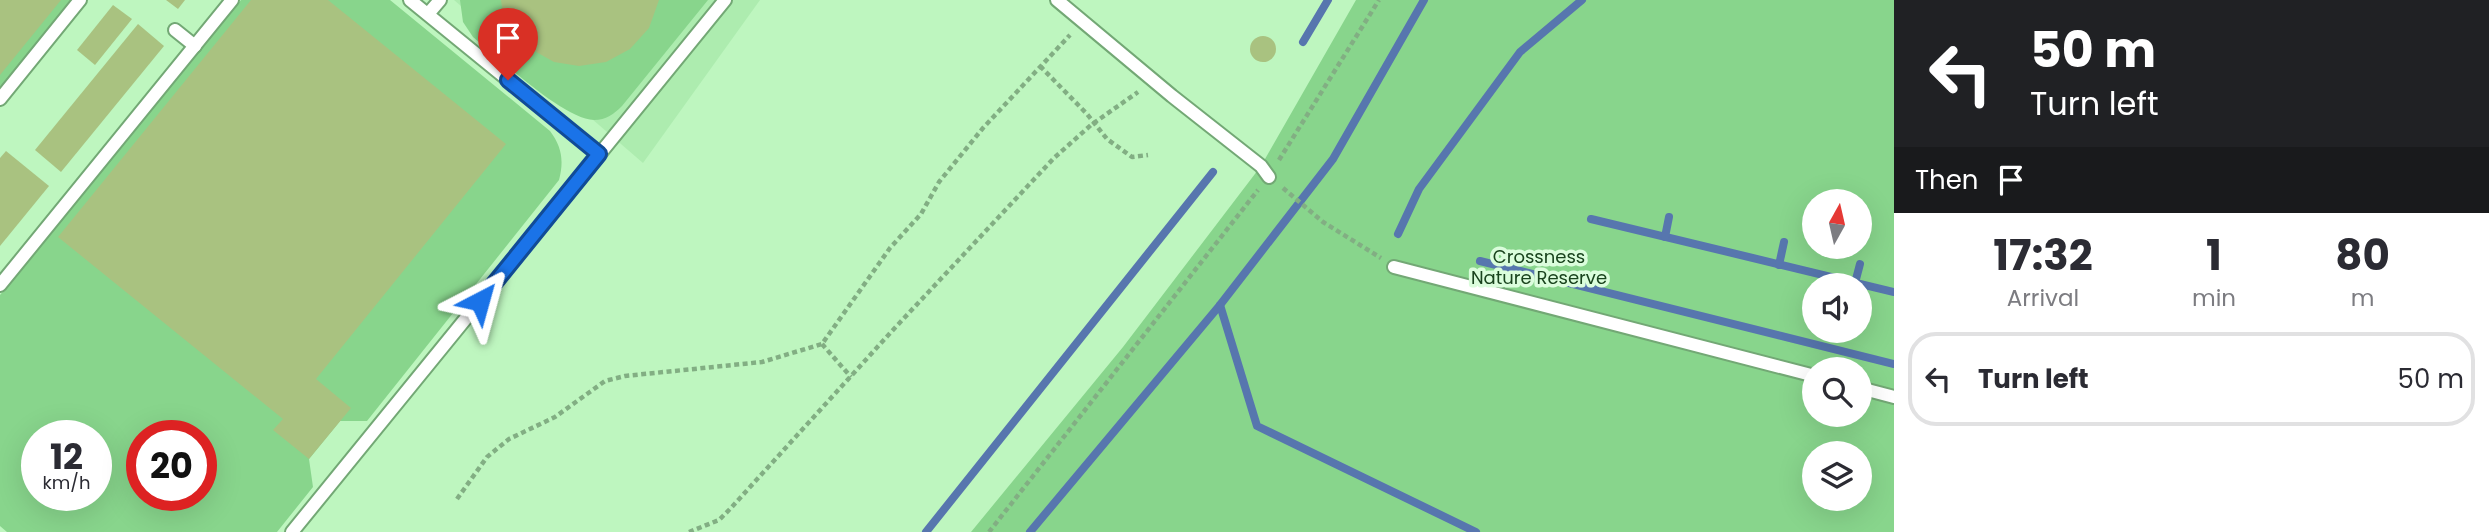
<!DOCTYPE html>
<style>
:root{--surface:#fff;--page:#f2f2f3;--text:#2b2b33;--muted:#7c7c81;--line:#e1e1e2}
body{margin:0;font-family:Poppins,sans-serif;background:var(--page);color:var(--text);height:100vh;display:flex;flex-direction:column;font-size:26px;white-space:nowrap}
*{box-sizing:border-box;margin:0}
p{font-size:23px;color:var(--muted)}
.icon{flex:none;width:38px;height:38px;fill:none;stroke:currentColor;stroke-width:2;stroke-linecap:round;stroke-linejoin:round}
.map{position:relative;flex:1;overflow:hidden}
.details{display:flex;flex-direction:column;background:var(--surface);width:595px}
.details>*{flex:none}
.top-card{background:#202124;color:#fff;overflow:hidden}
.needle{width:46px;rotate:8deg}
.fabs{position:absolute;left:1802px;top:189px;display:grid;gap:14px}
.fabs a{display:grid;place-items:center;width:70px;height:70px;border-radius:50%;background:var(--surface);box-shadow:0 7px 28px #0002;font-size:35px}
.speed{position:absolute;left:21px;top:420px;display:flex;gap:14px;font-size:35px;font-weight:700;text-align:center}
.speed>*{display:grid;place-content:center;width:91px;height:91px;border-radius:50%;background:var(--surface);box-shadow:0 7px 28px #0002;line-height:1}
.speed small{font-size:18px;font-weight:400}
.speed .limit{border:10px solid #d22;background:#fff;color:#111}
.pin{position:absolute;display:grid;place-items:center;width:60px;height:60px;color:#fff;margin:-72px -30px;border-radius:50% 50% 50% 0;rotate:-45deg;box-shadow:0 0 7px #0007}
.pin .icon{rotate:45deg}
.me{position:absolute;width:77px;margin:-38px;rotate:39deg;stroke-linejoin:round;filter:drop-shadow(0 0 5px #0008)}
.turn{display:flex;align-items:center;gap:24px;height:147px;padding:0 21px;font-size:32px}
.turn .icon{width:91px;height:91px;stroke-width:2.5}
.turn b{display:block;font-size:49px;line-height:60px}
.then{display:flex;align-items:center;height:66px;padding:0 21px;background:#0003;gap:14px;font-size:26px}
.eta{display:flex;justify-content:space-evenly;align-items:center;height:119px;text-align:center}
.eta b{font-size:42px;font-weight:700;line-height:49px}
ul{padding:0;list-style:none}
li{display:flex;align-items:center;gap:21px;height:94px;margin:0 14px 10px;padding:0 7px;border:4px solid var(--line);border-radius:28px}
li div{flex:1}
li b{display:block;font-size:26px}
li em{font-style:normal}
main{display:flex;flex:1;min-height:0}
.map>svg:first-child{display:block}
.built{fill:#adecaf}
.green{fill:#88d58c;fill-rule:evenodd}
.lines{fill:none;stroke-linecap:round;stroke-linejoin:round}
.stream{stroke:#5776ae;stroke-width:8}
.building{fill:#a9c280}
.lane-casing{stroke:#73a875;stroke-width:16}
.path{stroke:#82ae83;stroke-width:4.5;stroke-dasharray:5 3.5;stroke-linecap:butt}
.lane{stroke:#fff;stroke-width:12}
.route-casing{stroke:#114b97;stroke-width:18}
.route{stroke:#1a73e8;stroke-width:12}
.labels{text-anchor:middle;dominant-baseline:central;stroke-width:7;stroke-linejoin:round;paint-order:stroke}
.park-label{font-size:18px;fill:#19431d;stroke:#dbfddc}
</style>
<main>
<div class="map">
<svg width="1894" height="532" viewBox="0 0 1894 532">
<rect width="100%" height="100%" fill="#bef6bf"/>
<polygon class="built" points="454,0 760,0 643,163"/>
<g class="green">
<polygon points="0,0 72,0 0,89"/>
<path d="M 241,0 L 390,0 L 550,131 C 562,147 564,161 559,180 L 367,421 L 340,421 L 309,459 L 313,487 L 277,532 L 7,532 L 0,526 L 0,295 ZM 37,436 L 96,436 L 96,495 L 37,495 ZM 142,436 L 201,436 L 201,495 L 142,495 Z"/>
<path d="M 460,0 L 708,0 L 622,106 C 614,114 606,120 594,120 C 563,119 499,58 473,37 L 463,22 Z"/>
<path d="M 1356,0 L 1894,0 L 1894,532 L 971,532 L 1123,347 L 1261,166 ZM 1815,201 L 1860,201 L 1860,247 L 1815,247 ZM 1815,285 L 1860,285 L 1860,331 L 1815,331 ZM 1815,369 L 1860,369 L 1860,415 L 1815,415 ZM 1815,453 L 1860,453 L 1860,499 L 1815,499 Z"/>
</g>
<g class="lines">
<g class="stream">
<polyline points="1303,42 1328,0"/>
<polyline points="1591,219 1894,292"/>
<polyline points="1398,234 1419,189 1520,52 1582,0"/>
<polyline points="1665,237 1669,217"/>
<polyline points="1480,261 1894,364"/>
<polyline points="1779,265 1784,242"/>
<polyline points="1855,283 1860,264"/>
<polyline points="1220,305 1257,426 1476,532"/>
<polyline points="926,532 1213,172"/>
<polyline points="1030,532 1220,305 1333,159 1424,0"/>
</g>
</g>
<g class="building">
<polygon points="0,0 61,0 0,75"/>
<polygon points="166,0 185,0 178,9"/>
<polygon points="251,0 328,0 506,144 316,379 351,408 309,459 273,430 283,419 58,237"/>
<polygon points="501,0 659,0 649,28 630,49 606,62 579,66 554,62 531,49 513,31 502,7"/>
<polygon points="113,5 132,19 95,65 77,50"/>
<polygon points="138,24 164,46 61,172 35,150"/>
<circle cx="1263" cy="49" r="13"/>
<polygon points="6,151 49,186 0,246 0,158"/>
</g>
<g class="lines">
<defs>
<g id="lane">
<polyline points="410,0 599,154"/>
<polyline points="1057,0 1172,96 1261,166 1269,177"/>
<polyline points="428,14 440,0"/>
<polyline points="175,30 195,46"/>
<polyline points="0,99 80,0"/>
<polyline points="1394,267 1815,376"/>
<polyline points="0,285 232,0"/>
<polyline points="1860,388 1894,397"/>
<polyline points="292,532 725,0"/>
</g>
</defs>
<use href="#lane" class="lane-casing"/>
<g class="path">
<polyline points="1040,66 1087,114 1107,139 1132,157 1148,155"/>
<polyline points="1279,160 1379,0"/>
<polyline points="1283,188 1323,222 1381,258"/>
<polyline points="822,344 851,377"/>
<polyline points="457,499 487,457 509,439 555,417 605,381 625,376 762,362 822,344 890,248 921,214 939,182 983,128 1070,35"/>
<polyline points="689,532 719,520 730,509 892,331 1054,158 1091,125 1138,92"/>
<polyline points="989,532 1258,190"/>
</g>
<use href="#lane" class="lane"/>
</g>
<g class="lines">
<defs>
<polyline id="route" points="480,301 599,154 508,80"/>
</defs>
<use href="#route" class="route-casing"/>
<use href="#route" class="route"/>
</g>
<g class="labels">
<g class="park-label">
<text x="1539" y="256">Crossness<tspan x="1539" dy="21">Nature Reserve</tspan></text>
</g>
</g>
</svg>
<div class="fabs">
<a><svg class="needle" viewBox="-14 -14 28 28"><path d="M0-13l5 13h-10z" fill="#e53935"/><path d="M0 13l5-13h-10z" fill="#7c7c81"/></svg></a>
<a><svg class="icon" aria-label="sound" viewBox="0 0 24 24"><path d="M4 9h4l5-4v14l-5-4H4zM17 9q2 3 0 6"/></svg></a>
<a><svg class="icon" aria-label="search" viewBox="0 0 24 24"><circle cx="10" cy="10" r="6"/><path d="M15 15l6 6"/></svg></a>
<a><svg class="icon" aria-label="layers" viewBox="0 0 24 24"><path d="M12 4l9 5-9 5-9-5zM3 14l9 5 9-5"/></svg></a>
</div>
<div class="speed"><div>12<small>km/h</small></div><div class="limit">20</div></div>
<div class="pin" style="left:508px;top:80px;background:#d93025"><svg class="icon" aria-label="arrive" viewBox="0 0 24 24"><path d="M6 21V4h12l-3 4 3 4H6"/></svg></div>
<svg class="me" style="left:480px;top:301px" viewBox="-20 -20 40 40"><path d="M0-17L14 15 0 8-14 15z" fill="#1a73e8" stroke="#fff" stroke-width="4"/></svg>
</div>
<section class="details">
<div class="top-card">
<div class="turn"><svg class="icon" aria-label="left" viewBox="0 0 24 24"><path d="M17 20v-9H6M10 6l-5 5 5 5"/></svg><div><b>50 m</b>Turn left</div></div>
<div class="then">Then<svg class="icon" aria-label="arrive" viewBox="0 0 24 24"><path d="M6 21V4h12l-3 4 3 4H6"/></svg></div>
</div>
<div class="eta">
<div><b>17:32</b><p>Arrival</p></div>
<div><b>1</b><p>min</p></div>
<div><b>80</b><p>m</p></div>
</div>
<ul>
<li><svg class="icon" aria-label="left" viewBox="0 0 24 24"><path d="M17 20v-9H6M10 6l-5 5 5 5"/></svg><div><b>Turn left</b></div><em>50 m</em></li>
</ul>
</section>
</main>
